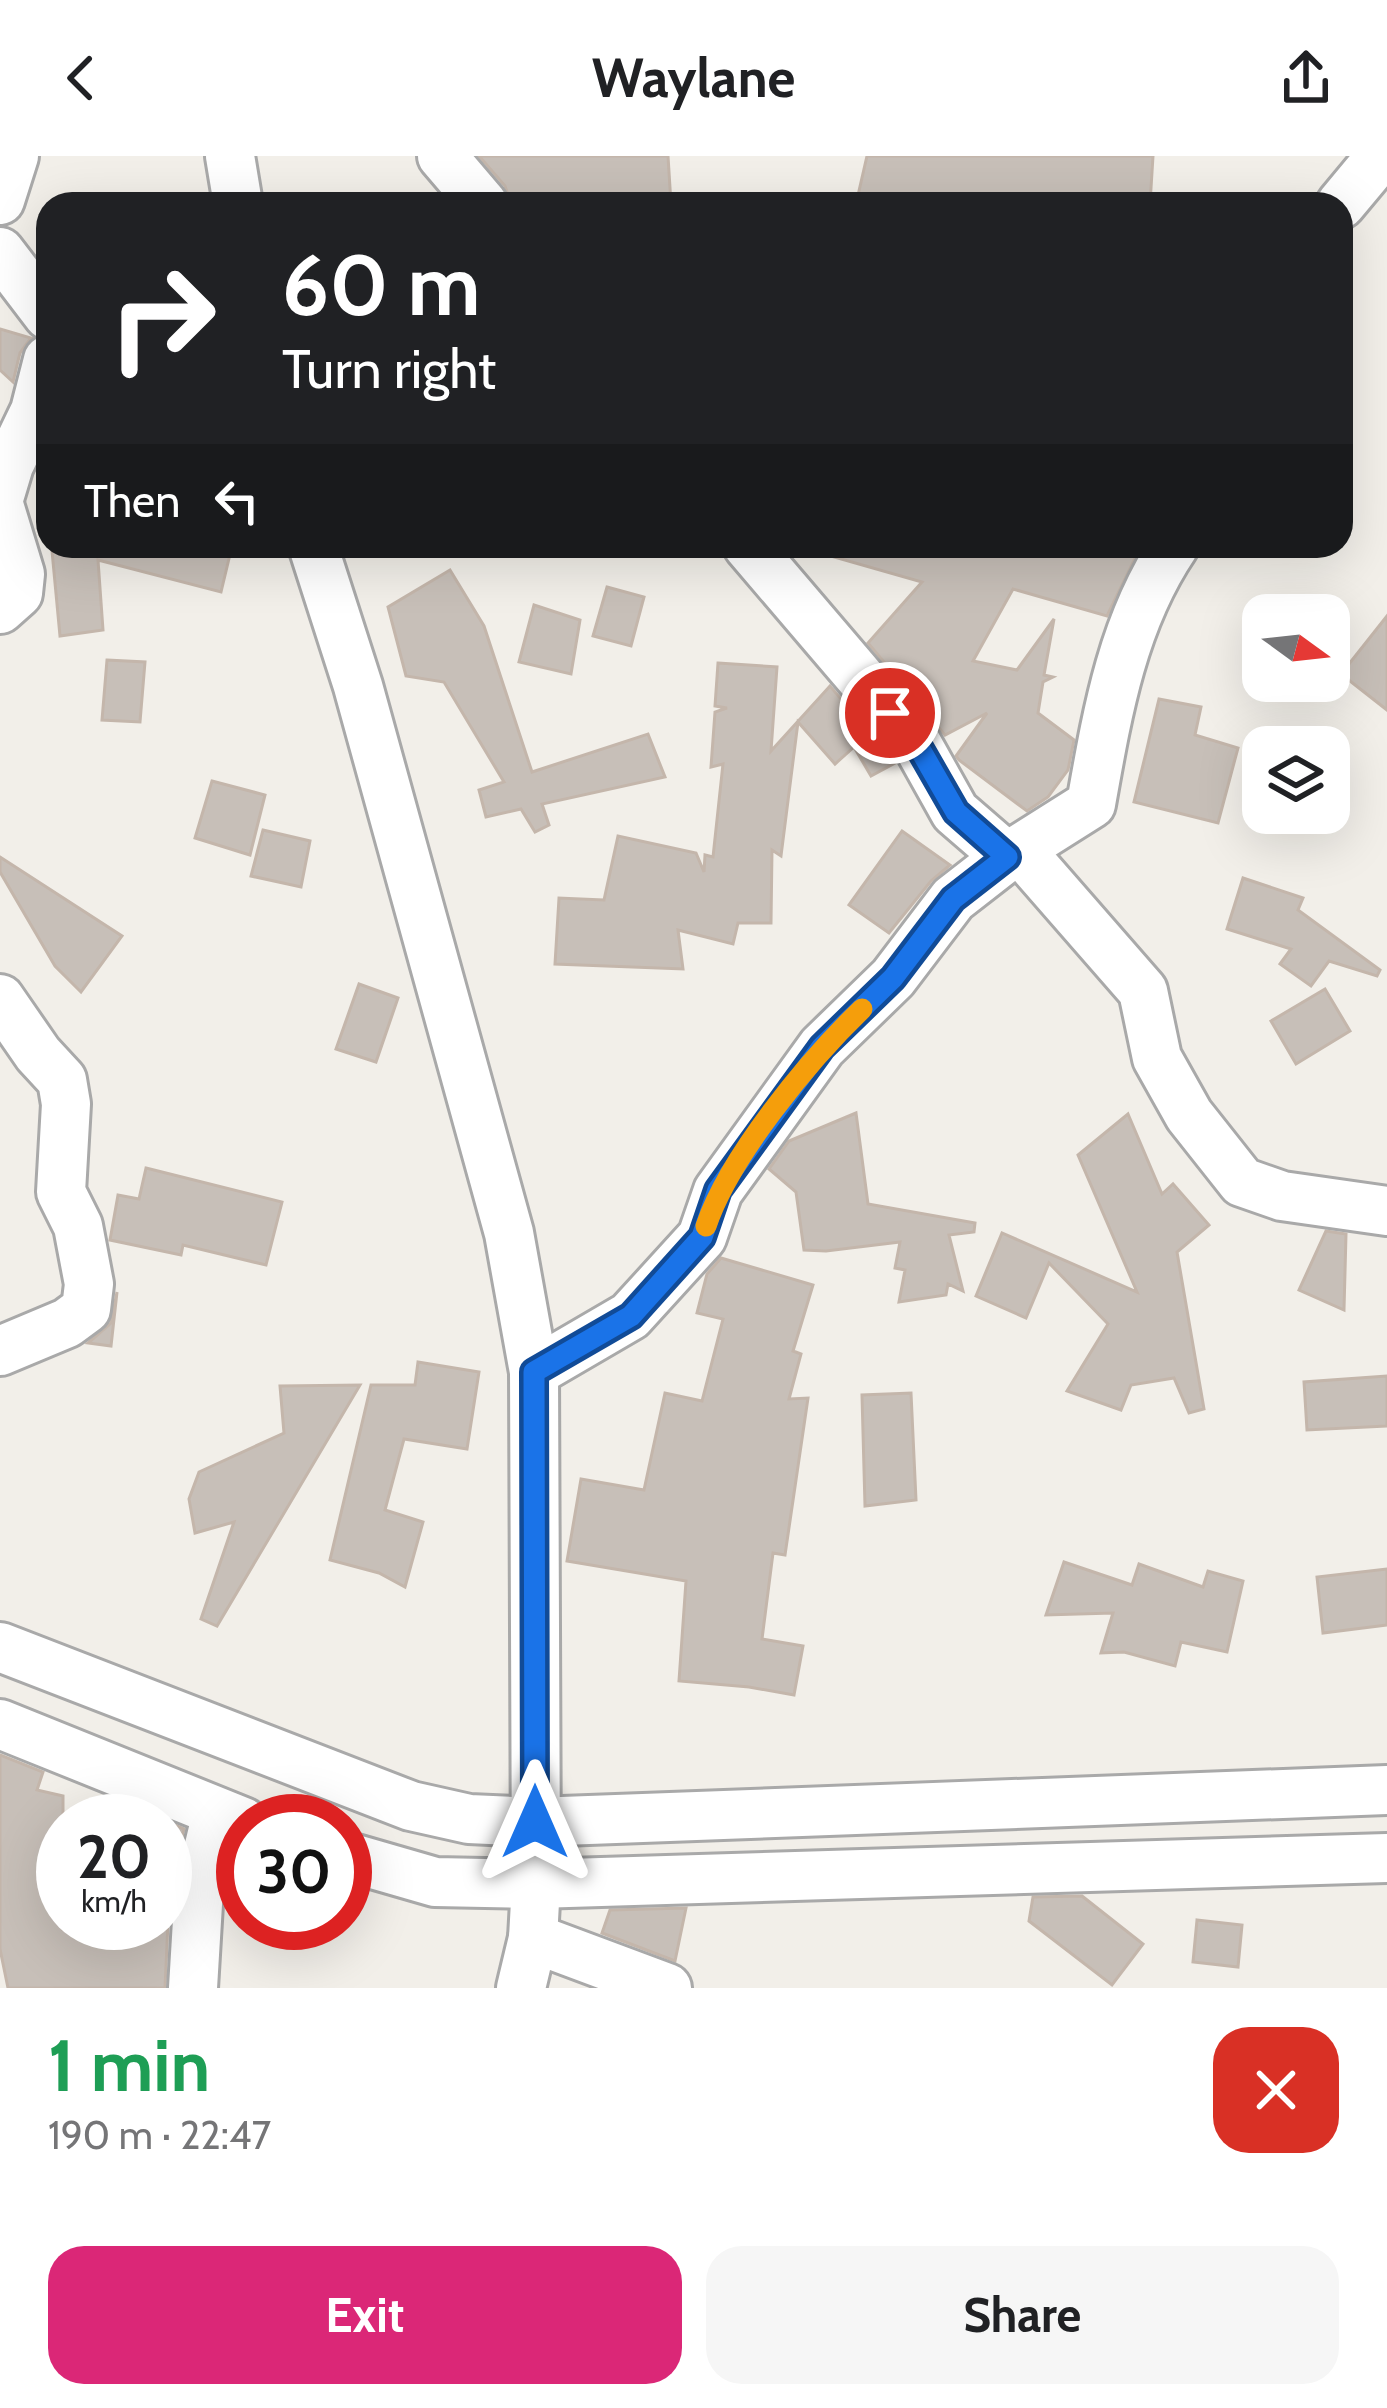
<!DOCTYPE html>
<meta charset="utf-8">
<style>
:root{--surface:#fff;--page:#f6f6f6;--text:#202124;--muted:#757577;--accent:#db2777}
body{margin:0;font-family:Cabin,sans-serif;background:var(--page);color:var(--text);height:100vh;display:flex;flex-direction:column;font-size:45px;white-space:nowrap}
*{box-sizing:border-box;margin:0}
p{font-size:39px;color:var(--muted)}
.icon{flex:none;width:66px;height:66px;fill:none;stroke:currentColor;stroke-width:2;stroke-linecap:round;stroke-linejoin:round}
.map{position:relative;height:1832px;overflow:hidden}
.panel{display:flex;flex-direction:column;background:var(--surface);flex:1}
.panel>*{flex:none}
.top-card{position:absolute;left:36px;top:36px;width:1317px;height:366px;border-radius:36px;box-shadow:0 12px 48px #0002;background:#202124;color:#fff;overflow:hidden}
.needle{width:78px;rotate:105deg}
.fabs{position:absolute;left:1242px;top:438px;display:grid;gap:24px}
.fabs a{display:grid;place-items:center;width:108px;height:108px;border-radius:24px;background:var(--surface);box-shadow:0 12px 48px #0002;font-size:60px}
.speed{position:absolute;left:36px;top:1638px;display:flex;gap:24px;font-size:60px;font-weight:700;text-align:center}
.speed>*{display:grid;place-content:center;width:156px;height:156px;border-radius:50%;background:var(--surface);box-shadow:0 12px 48px #0002;line-height:1}
.speed small{font-size:30px;font-weight:400}
.speed .limit{border:18px solid #d22;background:#fff;color:#111}
.pin{position:absolute;display:grid;place-items:center;width:102px;height:102px;color:#fff;margin:-51px;border:6px solid #fff;border-radius:50%;box-shadow:0 3px 12px #0007}
.me{position:absolute;width:132px;margin:-66px;rotate:0deg;stroke-linejoin:round;filter:drop-shadow(0 0 9px #0008)}
.turn{display:flex;align-items:center;gap:42px;height:252px;padding:0 48px;font-size:54px}
.turn .icon{width:156px;height:156px;stroke-width:2.5}
.turn b{display:block;font-size:84px;line-height:102px}
.then{display:flex;align-items:center;height:114px;padding:0 48px;background:#0003;gap:24px;font-size:45px}
.round{display:grid;place-items:center;flex:none;width:126px;height:126px;border-radius:36px;background:var(--page)}
.head{display:flex;align-items:center;justify-content:space-between;height:204px;padding:0 48px}
h1{font-size:72px;font-weight:700;line-height:90px;color:#1e9e55}
.button{display:flex;gap:24px;margin-top:auto;padding:24px 48px}
.button a{flex:1;height:138px;border-radius:36px;background:var(--accent);color:#fff;font-size:48px;font-weight:700;line-height:138px;text-align:center}
.button a+a{background:var(--page);color:var(--text)}
header{display:flex;justify-content:space-between;align-items:center;height:156px;padding:0 48px;background:var(--surface);font-size:54px;font-weight:700}
.map>svg:first-child{display:block}
.building{fill:#c7bfb8;stroke:#c4b6ab;stroke-width:3}
.lines{fill:none;stroke-linecap:round;stroke-linejoin:round}
.street-casing{stroke:#a9a9a9;stroke-width:54}
.street{stroke:#fff;stroke-width:48}
.route-casing{stroke:#114b97;stroke-width:30}
.route{stroke:#1a73e8;stroke-width:21}
.slow{stroke:#f59e0b;stroke-width:21}
</style>
<header><svg class="icon" aria-label="back" viewBox="0 0 24 24"><path d="M15 5l-7 7 7 7"/></svg>Waylane<svg class="icon" aria-label="share" viewBox="0 0 24 24"><path d="M12 15V3M7 8l5-5 5 5M5 13v7h14v-7"/></svg></header>
<div class="map">
<svg width="1387" height="1832" viewBox="0 0 1387 1832">
<rect width="100%" height="100%" fill="#f2efe9"/>
<g class="building">
<polygon points="479,0 668,0 671,48 511,48 505,30"/>
<polygon points="867,0 1153,0 1150,48 856,48"/>
<polygon points="0,173 31,182 20,197 13,226 0,214"/>
<polygon points="82,390 97,390 98,398 99,390 232,390 221,436 98,404 103,474 60,480 52,395"/>
<polygon points="836,390 1141,390 1107,460 1013,433 973,505 1017,514 1054,463 1044,519 1053,521 1043,526 1038,557 1074,584 1068,614 1048,641 1027,655 959,604 956,600 987,557 945,579 868,487 922,426 834,401"/>
<polygon points="450,414 484,470 532,616 648,578 665,621 542,648 549,669 535,676 521,653 486,661 479,634 504,626 444,526 406,520 388,451"/>
<polygon points="607,431 644,441 631,490 593,480"/>
<polygon points="534,449 580,464 571,518 519,506"/>
<polygon points="1387,460 1387,554 1341,518"/>
<polygon points="107,504 145,506 140,566 102,564"/>
<polygon points="718,507 777,511 771,595 830,530 895,607 871,620 854,591 835,608 798,566 781,700 772,694 771,767 738,767 733,788 678,774 683,813 555,808 559,742 604,744 618,680 696,697 704,716 705,699 713,701 723,608 711,611 715,556 727,552 715,550"/>
<polygon points="1159,543 1201,551 1195,579 1238,592 1218,667 1134,646"/>
<polygon points="212,625 265,639 250,699 195,682"/>
<polygon points="263,674 310,685 301,731 251,720"/>
<polygon points="902,675 950,709 931,725 889,777 849,749"/>
<polygon points="0,701 122,780 81,836 55,810 0,716"/>
<polygon points="1243,722 1303,742 1298,754 1380,814 1377,820 1329,805 1311,830 1280,808 1291,793 1227,773"/>
<polygon points="359,828 398,842 376,906 336,893"/>
<polygon points="1325,833 1350,875 1296,908 1271,865"/>
<polygon points="856,957 868,1048 975,1067 974,1076 949,1079 963,1135 948,1128 946,1139 899,1146 905,1114 895,1112 900,1086 826,1095 804,1094 796,1036 769,1013 789,985"/>
<polygon points="1128,958 1162,1038 1173,1028 1209,1069 1177,1096 1204,1253 1189,1257 1174,1222 1131,1229 1121,1254 1067,1235 1108,1168 1049,1107 1026,1162 976,1140 1002,1077 1137,1136 1078,999"/>
<polygon points="146,1012 282,1046 266,1109 183,1089 181,1099 110,1084 118,1039 139,1043"/>
<polygon points="1326,1075 1346,1078 1344,1154 1299,1134"/>
<polygon points="721,1102 813,1129 793,1195 801,1198 789,1243 808,1242 785,1399 773,1397 762,1483 803,1490 794,1539 749,1531 679,1525 686,1425 567,1405 581,1323 644,1334 665,1237 702,1245 723,1163 697,1157 707,1118"/>
<polygon points="117,1136 111,1190 88,1187 111,1167"/>
<polygon points="418,1206 479,1216 467,1293 404,1283 385,1354 423,1366 405,1431 379,1417 330,1404 371,1229 415,1229"/>
<polygon points="1387,1220 1387,1270 1307,1274 1304,1226"/>
<polygon points="360,1229 217,1470 201,1463 234,1366 195,1377 189,1343 199,1316 284,1277 280,1230"/>
<polygon points="911,1237 916,1344 865,1350 862,1239"/>
<polygon points="1064,1406 1132,1429 1139,1408 1203,1431 1208,1415 1243,1425 1227,1496 1181,1486 1175,1510 1124,1496 1101,1497 1113,1457 1046,1459"/>
<polygon points="1387,1413 1387,1469 1323,1477 1317,1421"/>
<polygon points="0,1599 43,1616 37,1634 63,1640 63,1773 89,1767 168,1767 165,1832 8,1832 0,1793"/>
<polygon points="126,1649 164,1665 123,1661"/>
<polygon points="165,1665 184,1673 171,1724 169,1762 165,1761"/>
<polygon points="1082,1740 1143,1788 1112,1829 1029,1765 1033,1741"/>
<polygon points="686,1752 675,1805 602,1777 610,1754"/>
<polygon points="1197,1764 1242,1769 1238,1811 1193,1806"/>
</g>
<g class="lines">
<defs>
<g id="street">
<polyline points="230,0 238,48"/>
<polyline points="442,0 483,48"/>
<polyline points="0,44 14,0"/>
<polyline points="1341,48 1381,0"/>
<polyline points="0,96 48,159"/>
<polyline points="0,339 9,309 35,255 48,204"/>
<polyline points="0,352 20,418 18,437 0,453"/>
<polyline points="313,390 358,530 509,1077 534,1216 536,1728 533,1782 521,1832"/>
<polyline points="748,390 917,588 955,656 1007,701"/>
<polyline points="1020,694 1143,835 1157,902 1189,959 1242,1026 1282,1040 1387,1055"/>
<polyline points="0,843 38,898 62,924 66,948 61,1036 78,1070 89,1128 86,1153 67,1167 0,1195"/>
<path d="M 534,1216 L 630,1160 L 702,1081 L 718,1035 L 822,891 L 893,822 L 953,743 L 1007,701 L 1091,648 C 1107,558 1122,467 1174,390"/>
<polyline points="0,1491 411,1650 469,1663 535,1666 1387,1634"/>
<polyline points="0,1568 243,1666"/>
<polyline points="345,1700 435,1726 536,1728 1387,1702"/>
<polyline points="533,1782 667,1832"/>
<polyline points="193,1832 199,1731 217,1657"/>
</g>
</defs>
<use href="#street" class="street-casing"/>
<use href="#street" class="street"/>
</g>
<g class="lines">
<defs>
<polyline id="route" points="535,1666 534,1216 631,1160 702,1081 718,1034 822,891 893,822 953,743 1007,701 956,656 917,588 890,557"/>
</defs>
<use href="#route" class="route-casing"/>
<use href="#route" class="route"/>
<path class="slow" d="M 706,1070 C 729,1001 809,904 862,853"/>
</g>
</svg>
<div class="fabs">
<a><svg class="needle" viewBox="-14 -14 28 28"><path d="M0-13l5 13h-10z" fill="#e53935"/><path d="M0 13l5-13h-10z" fill="#757577"/></svg></a>
<a><svg class="icon" aria-label="layers" viewBox="0 0 24 24"><path d="M12 4l9 5-9 5-9-5zM3 14l9 5 9-5"/></svg></a>
</div>
<div class="speed"><div>20<small>km/h</small></div><div class="limit">30</div></div>
<div class="pin" style="left:890px;top:557px;background:#d93025"><svg class="icon" aria-label="arrive" viewBox="0 0 24 24"><path d="M6 21V4h12l-3 4 3 4H6"/></svg></div>
<svg class="me" style="left:535px;top:1666px" viewBox="-20 -20 40 40"><path d="M0-17L14 15 0 8-14 15z" fill="#1a73e8" stroke="#fff" stroke-width="4"/></svg>
<div class="top-card">
<div class="turn"><svg class="icon" aria-label="right" viewBox="0 0 24 24"><path d="M7 20v-9h11M14 6l5 5-5 5"/></svg><div><b>60 m</b>Turn right</div></div>
<div class="then">Then<svg class="icon" aria-label="left" viewBox="0 0 24 24"><path d="M17 20v-9H6M10 6l-5 5 5 5"/></svg></div>
</div>
</div>
<section class="panel">
<div class="head"><div><h1>1 min</h1><p>190 m · 22:47</p></div><a class="round" style="background:#d93025;color:#fff"><svg class="icon" aria-label="close" viewBox="0 0 24 24"><path d="M6 6l12 12M18 6L6 18"/></svg></a></div>
<div class="button"><a>Exit</a><a>Share</a></div>
</section>
